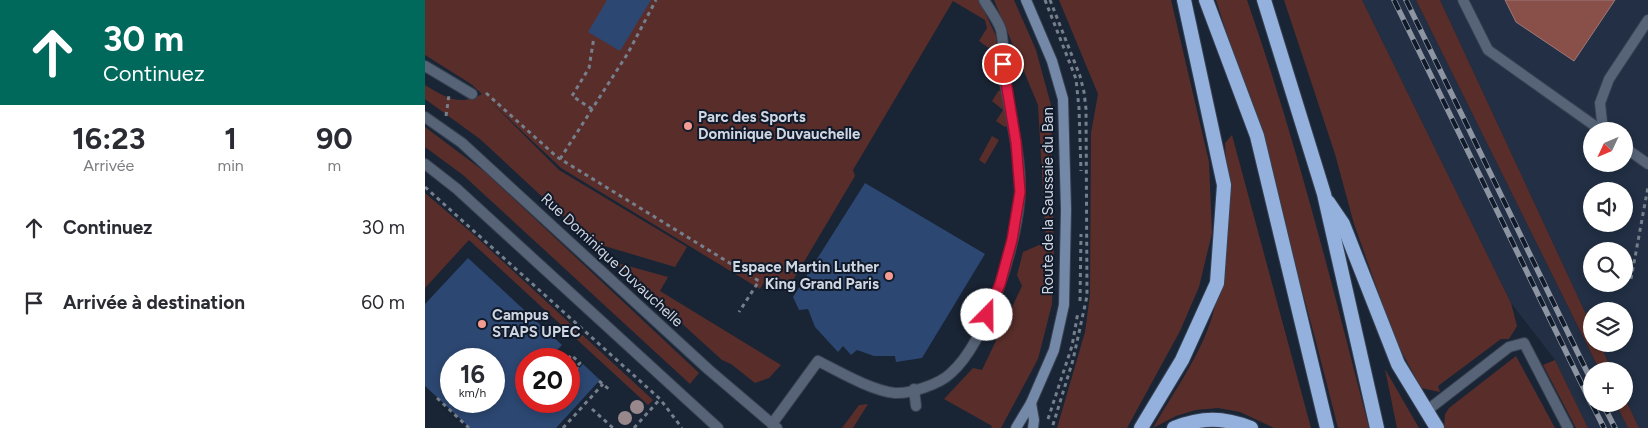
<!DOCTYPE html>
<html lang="fr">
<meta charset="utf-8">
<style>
:root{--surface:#fff;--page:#f7f7f7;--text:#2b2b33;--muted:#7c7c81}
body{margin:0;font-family:Figtree,sans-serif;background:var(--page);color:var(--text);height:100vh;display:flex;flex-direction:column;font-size:19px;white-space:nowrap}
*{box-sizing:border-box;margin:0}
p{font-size:16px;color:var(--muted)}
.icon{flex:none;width:28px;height:28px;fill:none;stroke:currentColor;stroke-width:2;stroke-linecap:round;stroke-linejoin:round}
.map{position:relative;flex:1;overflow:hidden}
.drawer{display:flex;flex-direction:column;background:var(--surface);width:425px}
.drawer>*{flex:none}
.top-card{background:#00695c;color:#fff;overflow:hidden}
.needle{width:32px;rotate:226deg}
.controls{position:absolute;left:1158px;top:122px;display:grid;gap:10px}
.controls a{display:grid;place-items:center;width:50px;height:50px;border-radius:50%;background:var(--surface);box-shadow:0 2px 8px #0003;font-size:25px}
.speed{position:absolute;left:15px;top:348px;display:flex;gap:10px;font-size:25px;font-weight:700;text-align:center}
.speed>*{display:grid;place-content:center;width:65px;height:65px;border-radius:50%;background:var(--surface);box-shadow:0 2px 8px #0003;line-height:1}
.speed small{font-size:12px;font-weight:400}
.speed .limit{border:8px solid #d22;background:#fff;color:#111}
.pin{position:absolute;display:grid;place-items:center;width:42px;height:42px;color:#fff;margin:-21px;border:2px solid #fff;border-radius:50%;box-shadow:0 1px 5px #0007}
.me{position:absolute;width:55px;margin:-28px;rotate:22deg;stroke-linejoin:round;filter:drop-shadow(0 0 4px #0008)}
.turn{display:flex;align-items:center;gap:18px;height:105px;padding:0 20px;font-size:22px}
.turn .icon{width:65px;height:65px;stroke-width:2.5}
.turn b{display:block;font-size:35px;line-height:42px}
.eta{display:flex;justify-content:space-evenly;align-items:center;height:85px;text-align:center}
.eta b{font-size:30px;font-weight:700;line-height:35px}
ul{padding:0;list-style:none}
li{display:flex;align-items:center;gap:15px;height:75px;padding:0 20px}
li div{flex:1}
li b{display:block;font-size:19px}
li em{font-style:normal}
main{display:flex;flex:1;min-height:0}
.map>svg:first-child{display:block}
.built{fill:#222f44;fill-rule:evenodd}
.green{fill:#592e2a}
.water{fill:#894f49;stroke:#9e7877}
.building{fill:#2c4771;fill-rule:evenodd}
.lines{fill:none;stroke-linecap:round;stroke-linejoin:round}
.service-casing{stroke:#364050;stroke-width:12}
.tertiary-casing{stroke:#364050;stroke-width:12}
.secondary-casing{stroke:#364050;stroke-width:12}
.trunk-casing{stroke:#364050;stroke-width:16}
.path{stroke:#767f8c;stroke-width:3;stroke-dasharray:4 4;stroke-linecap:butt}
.service{stroke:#576478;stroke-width:10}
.tertiary{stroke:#576478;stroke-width:10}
.secondary{stroke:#7488a8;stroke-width:10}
.trunk{stroke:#94b1de;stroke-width:14}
.rail-casing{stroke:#8d95a2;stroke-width:5.5}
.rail{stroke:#101a2a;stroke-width:4;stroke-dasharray:11;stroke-linecap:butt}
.tree{fill:#98888c}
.route-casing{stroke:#92132f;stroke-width:12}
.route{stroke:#e11d48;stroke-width:9}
.poi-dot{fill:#f59c92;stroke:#101a2a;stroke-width:2}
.labels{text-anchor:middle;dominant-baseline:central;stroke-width:4;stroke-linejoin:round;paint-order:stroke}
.poi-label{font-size:15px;font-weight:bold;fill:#cfd6e1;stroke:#101a2a;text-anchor:start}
.street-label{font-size:15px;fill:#cfd6e1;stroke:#101a2a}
</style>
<main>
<section class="drawer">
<div class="top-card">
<div class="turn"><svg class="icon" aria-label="ahead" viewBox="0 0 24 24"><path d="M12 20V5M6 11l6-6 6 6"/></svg><div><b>30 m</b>Continuez</div></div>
</div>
<div class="eta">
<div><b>16:23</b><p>Arrivée</p></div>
<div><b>1</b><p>min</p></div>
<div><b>90</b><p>m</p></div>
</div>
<ul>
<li><svg class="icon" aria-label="ahead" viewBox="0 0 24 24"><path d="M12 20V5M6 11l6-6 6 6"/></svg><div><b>Continuez</b></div><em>30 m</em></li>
<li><svg class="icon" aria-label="arrive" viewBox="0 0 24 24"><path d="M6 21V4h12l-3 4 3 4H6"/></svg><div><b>Arrivée à destination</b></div><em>60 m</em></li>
</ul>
</section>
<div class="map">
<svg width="1223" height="428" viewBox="0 0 1223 428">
<rect width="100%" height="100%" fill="#192434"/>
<g class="built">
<polygon points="937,0 991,0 1175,371 1166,371 1166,404 1191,404 1203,428 1163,428 1130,360 1086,303"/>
<path d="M 1015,0 L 1223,0 L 1223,428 L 1214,428 L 1199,396 L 1199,371 L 1187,371 L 1175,344 L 1199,344 L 1199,311 L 1166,311 L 1166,325 ZM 1166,131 L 1199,131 L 1199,164 L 1166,164 ZM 1166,191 L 1199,191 L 1199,224 L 1166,224 ZM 1166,251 L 1199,251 L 1199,284 L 1166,284 Z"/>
</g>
<g class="green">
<path d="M 0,0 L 554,0 L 571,36 L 574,66 L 570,69 L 558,60 L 565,49 L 554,41 L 562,28 L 560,20 L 528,1 L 428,170 L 430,176 L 361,292 L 340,281 L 335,289 L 136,168 L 63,99 L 134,170 L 262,247 L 250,267 L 166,242 L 55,139 L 0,99 L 0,85 C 20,97 34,107 57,94 L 46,84 L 0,55 Z"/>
<polygon points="569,0 589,0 611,50 626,105 629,256 627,304 613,359 576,428 566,428 567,426 519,399 548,368 557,370 597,286 592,275 598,252 621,242 613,105"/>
<polygon points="634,0 746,0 784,162 787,233 774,287 755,331 702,428 632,428 660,332 665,295 666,133 673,94"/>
<path d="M 791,0 L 822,0 C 871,140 907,284 944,428 L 913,428 C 877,284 837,141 791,0 Z"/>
<polygon points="859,0 937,0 1086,303 1092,326 1084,339 1076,339 1013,386 1015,392 996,388 970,339 929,224 910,154"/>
<polygon points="991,0 1015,0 1166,325 1166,344 1175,344 1187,371 1175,371"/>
<polygon points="574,90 579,95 584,125 580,127 571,121 578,110 567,101"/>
<polygon points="0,127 60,172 274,373 265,384 38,175 0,147"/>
<path d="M 807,135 L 886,428 L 849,428 L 815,412 L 793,408 L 771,410 L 751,416 L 728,428 C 748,393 775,356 787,317 C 805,261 803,200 800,143 Z"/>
<polygon points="567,136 574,140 560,164 554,160"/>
<polygon points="0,193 48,234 228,400 223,405 44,240 0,288"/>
<polygon points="189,262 243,277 235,291 356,365 344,378 330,383 306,364 297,360"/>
<polygon points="1091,356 1130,428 1019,428 1020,414 1024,408"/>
<polygon points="1130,360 1163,428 1151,428 1118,365"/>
<polygon points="960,369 994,428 972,428"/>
<polygon points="1199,396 1214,428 1203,428 1191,404 1199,404"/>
<polygon points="443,404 428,428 417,428 434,405"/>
</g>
<polygon class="water" points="1080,0 1190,0 1149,61 1091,22"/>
<g class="building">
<polygon points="182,0 226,0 195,51 163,32"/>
<polygon points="440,183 560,254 497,358 471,362 470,356 449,356 432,350 426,355 418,346 413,352 390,327 383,309 374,310 368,297"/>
<path d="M 43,258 L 137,345 L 123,359 L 101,359 L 101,401 L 144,401 L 144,379 L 158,364 L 175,380 L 131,428 L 45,428 L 0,386 L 0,304 ZM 26,359 L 69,359 L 69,401 L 26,401 Z"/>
</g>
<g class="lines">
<defs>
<g id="service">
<polyline points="1038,0 1063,50 1177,131"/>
<polyline points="0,66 47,94"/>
<polyline points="1178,131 1175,103 1184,79 1223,20"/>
<polyline points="1199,147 1223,164"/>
<polyline points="0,164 32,189 293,428"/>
<polyline points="489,389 491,406"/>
<polyline points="1000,412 1084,347 1099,343 1143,428"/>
<path d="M 347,424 L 393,361 C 413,371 447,391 470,393 C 485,394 515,384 526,373 C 562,341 594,239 595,191 C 596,154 585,119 580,83 C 577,66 580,47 576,30 C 573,20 564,9 559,0"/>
</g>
<polyline id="tertiary" points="0,117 37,143 284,370 352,428"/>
<g id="secondary">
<polyline points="606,403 609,420 608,428"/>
<polyline points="591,428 606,403 629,350 639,305 641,210 638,99 627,61 601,0"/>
</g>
<g id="trunk">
<polyline points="781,0 832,136 902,428"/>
<polyline points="839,0 899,194 952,428"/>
<polyline points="903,202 918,224 973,364 1012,428"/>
<polyline points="716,428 757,360 792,283 799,185 759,0"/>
<path d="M 749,428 C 777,417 798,417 826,428"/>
</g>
</defs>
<use href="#service" class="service-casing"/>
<use href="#tertiary" class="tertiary-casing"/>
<use href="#secondary" class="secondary-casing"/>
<use href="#trunk" class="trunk-casing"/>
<g class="path">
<polyline points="620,0 651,79 654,108 656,171"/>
<polyline points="625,0 655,76 659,92 661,109 662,296 648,360 627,428"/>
<polyline points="61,93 132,157 334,281 314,312"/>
<polyline points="167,109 147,96 164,68 169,37"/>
<polyline points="21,116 24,95"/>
<polyline points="135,159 203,53 231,0"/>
<polyline points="0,187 235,399 257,428"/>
<polyline points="1206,279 1223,187"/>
<polyline points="655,301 656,234"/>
<polyline points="143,359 146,355 155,363 151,367 153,369"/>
<polyline points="144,361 149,365"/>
<polyline points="174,381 185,390"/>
<polyline points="12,398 44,428"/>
<polyline points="167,409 188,428"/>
<polyline points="623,419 647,346 653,312"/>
<polyline points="138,428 178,384"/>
<polyline points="209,428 235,399"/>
</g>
<use href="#service" class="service"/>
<use href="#tertiary" class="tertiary"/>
<use href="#secondary" class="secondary"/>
<use href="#trunk" class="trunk"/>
<defs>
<g id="rail">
<polyline points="969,0 1166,403"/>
<polyline points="981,0 1166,380"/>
<polyline points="1167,404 1179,428"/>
<polyline points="1178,404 1190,428"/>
</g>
</defs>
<use href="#rail" class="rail-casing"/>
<use href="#rail" class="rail"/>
</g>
<g class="tree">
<circle cx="212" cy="407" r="7"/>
<circle cx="200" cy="418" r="7"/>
</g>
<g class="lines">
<defs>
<polyline id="route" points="562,315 575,284 587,240 595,192 591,142 578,64"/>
</defs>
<use href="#route" class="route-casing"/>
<use href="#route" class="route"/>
</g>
<g class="poi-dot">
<circle cx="263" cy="126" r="5"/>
<circle cx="464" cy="276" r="5"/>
<circle cx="57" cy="324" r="5"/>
</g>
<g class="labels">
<g class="poi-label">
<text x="273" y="117">Parc des Sports<tspan x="273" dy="17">Dominique Duvauchelle</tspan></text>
<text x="454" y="267" text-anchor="end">Espace Martin Luther<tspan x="454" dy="17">King Grand Paris</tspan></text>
<text x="67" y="315">Campus<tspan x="67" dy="17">STAPS UPEC</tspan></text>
</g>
<g class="street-label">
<text transform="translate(623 201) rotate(-90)">Route de la Saussaie du Ban</text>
<text transform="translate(187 260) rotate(43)">Rue Dominique Duvauchelle</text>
</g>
</g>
</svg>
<div class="controls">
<a><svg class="needle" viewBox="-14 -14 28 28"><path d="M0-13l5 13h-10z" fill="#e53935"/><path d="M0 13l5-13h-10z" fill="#7c7c81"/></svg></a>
<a><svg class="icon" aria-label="sound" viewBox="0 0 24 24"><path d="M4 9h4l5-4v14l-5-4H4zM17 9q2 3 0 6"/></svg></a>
<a><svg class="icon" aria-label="search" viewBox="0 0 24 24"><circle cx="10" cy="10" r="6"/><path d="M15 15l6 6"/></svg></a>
<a><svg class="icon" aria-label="layers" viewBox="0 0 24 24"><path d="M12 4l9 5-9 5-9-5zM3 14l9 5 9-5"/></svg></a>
<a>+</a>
</div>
<div class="speed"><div>16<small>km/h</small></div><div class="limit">20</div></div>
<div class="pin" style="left:578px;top:64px;background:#d93025"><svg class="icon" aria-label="arrive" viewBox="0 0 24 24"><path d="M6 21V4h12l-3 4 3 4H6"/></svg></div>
<svg class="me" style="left:562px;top:315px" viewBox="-20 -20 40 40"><circle r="19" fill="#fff"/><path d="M0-13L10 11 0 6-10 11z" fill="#e11d48"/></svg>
</div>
</main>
